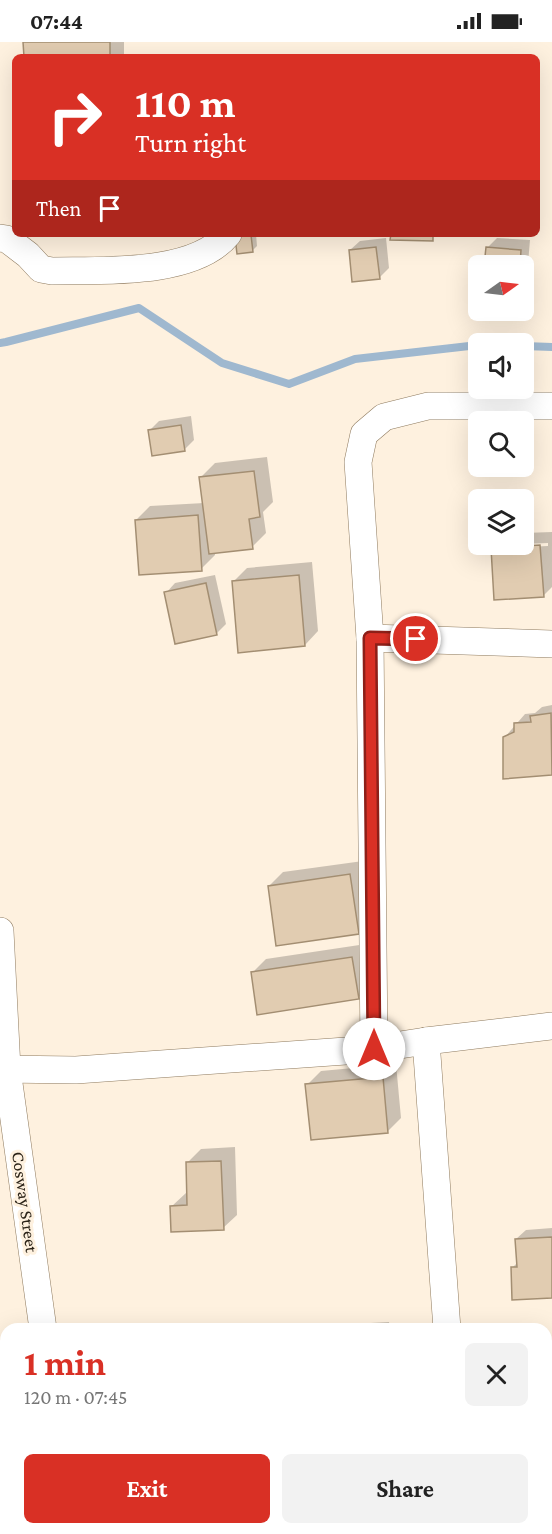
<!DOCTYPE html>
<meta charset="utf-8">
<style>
:root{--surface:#fff;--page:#f2f2f2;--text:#222;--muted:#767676;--accent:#d93025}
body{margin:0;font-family:"Crimson Pro",serif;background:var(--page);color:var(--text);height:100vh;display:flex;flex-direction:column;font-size:22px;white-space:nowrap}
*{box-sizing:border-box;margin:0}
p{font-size:20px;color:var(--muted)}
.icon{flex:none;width:33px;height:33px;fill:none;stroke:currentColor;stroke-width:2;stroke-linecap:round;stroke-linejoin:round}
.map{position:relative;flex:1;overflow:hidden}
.details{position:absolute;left:0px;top:1281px;width:552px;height:212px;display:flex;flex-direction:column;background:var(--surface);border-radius:18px 18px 0 0;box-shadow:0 6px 24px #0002}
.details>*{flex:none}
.top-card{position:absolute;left:12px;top:12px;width:528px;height:183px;border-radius:9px;box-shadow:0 6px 24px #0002;background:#d93025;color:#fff;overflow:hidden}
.needle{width:39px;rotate:76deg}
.controls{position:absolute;left:468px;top:213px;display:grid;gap:12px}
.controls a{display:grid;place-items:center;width:66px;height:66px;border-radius:9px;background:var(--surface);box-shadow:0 6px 24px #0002;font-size:30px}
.pin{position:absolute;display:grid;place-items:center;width:51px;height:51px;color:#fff;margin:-26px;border:3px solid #fff;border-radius:50%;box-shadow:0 2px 6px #0007}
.me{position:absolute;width:66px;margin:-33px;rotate:0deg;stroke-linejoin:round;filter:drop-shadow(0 0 4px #0008)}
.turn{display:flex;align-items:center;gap:21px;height:126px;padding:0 24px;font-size:27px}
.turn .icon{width:78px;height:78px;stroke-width:2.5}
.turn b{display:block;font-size:42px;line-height:51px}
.then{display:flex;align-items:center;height:57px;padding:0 24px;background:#0003;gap:12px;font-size:22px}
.round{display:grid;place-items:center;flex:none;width:63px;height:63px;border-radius:9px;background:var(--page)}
.headline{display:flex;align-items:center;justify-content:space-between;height:102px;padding:0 24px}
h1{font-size:36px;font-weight:700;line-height:45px;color:var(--accent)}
.action{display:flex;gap:12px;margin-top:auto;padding:12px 24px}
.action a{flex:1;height:69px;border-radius:9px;background:var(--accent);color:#fff;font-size:24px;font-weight:700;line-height:69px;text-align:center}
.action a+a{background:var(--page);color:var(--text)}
.status{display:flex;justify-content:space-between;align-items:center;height:42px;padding:0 30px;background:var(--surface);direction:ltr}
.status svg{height:16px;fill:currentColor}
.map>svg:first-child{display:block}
.shadow{fill:#0003}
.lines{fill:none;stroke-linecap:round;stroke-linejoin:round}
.stream{stroke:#9fb8cf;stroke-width:8}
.building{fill:#e1ccb1;stroke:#a38e72;stroke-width:1.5}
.street-casing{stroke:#8f7b5f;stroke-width:28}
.street{stroke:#fff;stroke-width:27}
.route-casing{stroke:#8d1f18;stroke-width:15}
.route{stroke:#d93025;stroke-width:10}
.labels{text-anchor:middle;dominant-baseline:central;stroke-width:6;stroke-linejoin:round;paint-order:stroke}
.street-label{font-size:18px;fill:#2b2318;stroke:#fef1df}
</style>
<div class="status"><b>07:44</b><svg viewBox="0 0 49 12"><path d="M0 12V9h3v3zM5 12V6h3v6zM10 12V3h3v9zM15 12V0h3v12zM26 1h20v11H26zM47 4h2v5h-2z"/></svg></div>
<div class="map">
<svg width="552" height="1492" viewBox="0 0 552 1492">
<rect width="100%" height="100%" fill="#fef1df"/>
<g class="shadow">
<polygon points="25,0 124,0 124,13 122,15 26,15"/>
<polygon points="240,192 256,192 257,204 252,209 236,196"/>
<polygon points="386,196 389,226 380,235 350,208 360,199"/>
<polygon points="497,196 530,198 527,233 524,237 524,224 486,224 487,206"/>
<polygon points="191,374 194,398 184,408 150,388 159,379"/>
<polygon points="267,415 273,460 263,470 266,491 252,505 215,510 215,513 201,527 136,478 150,464 204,461 201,435 215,421"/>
<polygon points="552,490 552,545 543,554 493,506 496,502 519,502 505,503 505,506 548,504 548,501 524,502 524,491"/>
<polygon points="312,520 318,589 305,603 233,540 247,526"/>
<polygon points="215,533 226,582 216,592 166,551 175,541"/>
<polygon points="552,663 552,731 504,736 504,696 525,672 535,671 542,665"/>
<polygon points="363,819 372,876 358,890 269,844 283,830"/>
<polygon points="366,902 372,942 358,956 252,931 266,917"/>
<polygon points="396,1022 401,1076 387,1090 307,1043 321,1029"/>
<polygon points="235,1105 237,1173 223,1186 172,1164 186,1151 188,1150 187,1121 201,1107"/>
<polygon points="552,1186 552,1255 512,1226 518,1220 516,1197 526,1188"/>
<polygon points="389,1280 390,1287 313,1287 315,1284"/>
</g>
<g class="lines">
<g class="stream">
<polyline points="0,301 6,300 139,266 222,321 289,342 355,317 478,303"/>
<polyline points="524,304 552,305"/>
</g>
</g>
<g class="building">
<polygon points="23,0 110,0 110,15 24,15"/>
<polygon points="391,192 433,192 433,199 390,198"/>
<polygon points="251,193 253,210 237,212 235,195"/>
<polygon points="376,205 380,237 352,240 349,208"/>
<polygon points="486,205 521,208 520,224 484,224"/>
<polygon points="181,383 185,409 152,414 148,388"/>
<polygon points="254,429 260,475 249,477 253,507 209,512 199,435"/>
<polygon points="198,473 202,529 139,533 135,478"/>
<polygon points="540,503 544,555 494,558 491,506"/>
<polygon points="299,533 305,604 238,611 232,539"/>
<polygon points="206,541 217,593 175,602 164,550"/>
<polygon points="551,671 552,733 503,737 503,695 514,690 514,681 531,680 530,674"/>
<polygon points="350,832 359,892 276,904 268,844"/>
<polygon points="352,915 359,957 257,973 251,930"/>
<polygon points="383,1035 388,1091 311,1098 305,1042"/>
<polygon points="221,1119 224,1188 171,1190 170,1164 187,1163 186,1120"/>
<polygon points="552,1195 552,1256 512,1258 511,1225 517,1225 515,1197"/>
</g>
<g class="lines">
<defs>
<g id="street">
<path d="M 0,196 L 7,197 L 28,213 L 41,227 L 52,229 C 102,228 194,234 228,192"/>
<polyline points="370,596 552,602"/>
<polyline points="0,889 7,1027 43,1287"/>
<polyline points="426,999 447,1287"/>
<polyline points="374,1007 370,596 358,420 364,392 384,375 428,364 552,364"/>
<polyline points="0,1027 76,1028 374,1007 426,999 552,984"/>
<polyline points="71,1486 72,1492"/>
<polyline points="462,1486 462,1492"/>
</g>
</defs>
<use href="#street" class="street-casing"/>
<use href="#street" class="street"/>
</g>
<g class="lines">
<defs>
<polyline id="route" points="374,1007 370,596 416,597"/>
</defs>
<use href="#route" class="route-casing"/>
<use href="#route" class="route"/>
</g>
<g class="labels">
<g class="street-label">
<text transform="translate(25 1160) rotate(82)">Cosway Street</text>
</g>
</g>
</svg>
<div class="controls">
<a><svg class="needle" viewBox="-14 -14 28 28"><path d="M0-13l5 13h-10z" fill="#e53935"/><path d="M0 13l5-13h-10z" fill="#767676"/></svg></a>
<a><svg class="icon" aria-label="sound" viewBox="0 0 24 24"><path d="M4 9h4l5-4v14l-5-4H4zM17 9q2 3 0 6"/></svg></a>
<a><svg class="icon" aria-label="search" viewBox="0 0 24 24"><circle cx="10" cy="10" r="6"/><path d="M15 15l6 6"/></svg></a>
<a><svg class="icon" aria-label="layers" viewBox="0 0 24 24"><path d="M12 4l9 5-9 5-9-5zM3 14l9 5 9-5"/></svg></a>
</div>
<div class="pin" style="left:416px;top:597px;background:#d93025"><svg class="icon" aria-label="arrive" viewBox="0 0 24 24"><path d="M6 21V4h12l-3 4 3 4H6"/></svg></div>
<svg class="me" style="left:374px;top:1007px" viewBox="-20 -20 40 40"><circle r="19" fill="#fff"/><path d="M0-13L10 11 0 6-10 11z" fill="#d93025"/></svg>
<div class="top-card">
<div class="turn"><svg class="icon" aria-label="right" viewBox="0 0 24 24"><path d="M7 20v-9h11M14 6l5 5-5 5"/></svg><div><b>110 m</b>Turn right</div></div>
<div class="then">Then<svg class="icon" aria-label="arrive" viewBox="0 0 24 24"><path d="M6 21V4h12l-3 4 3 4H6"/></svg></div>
</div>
<section class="details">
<div class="headline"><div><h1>1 min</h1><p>120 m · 07:45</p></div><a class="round"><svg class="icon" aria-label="close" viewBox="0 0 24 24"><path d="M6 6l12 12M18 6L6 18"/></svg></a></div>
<div class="action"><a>Exit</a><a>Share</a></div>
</section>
</div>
